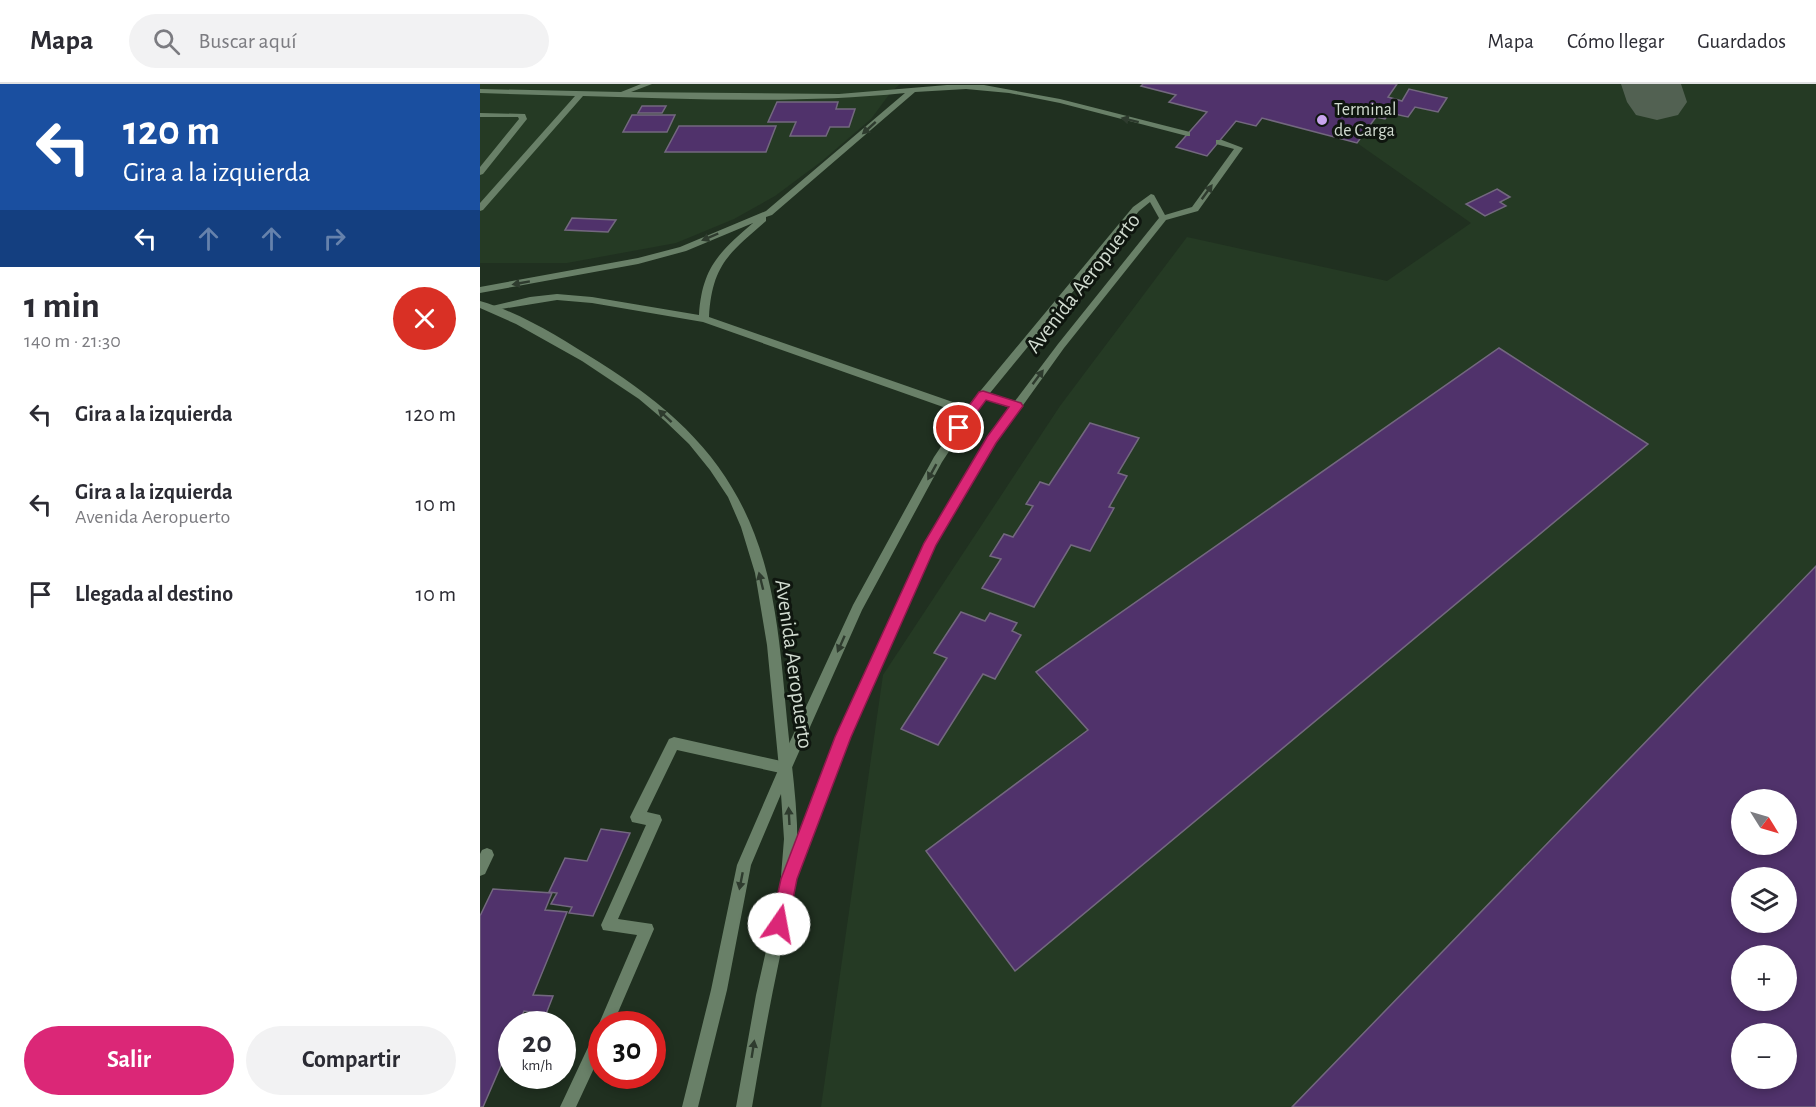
<!DOCTYPE html>
<html lang="es">
<meta charset="utf-8">
<style>
:root{--surface:#fff;--page:#f2f2f3;--text:#2b2b33;--muted:#7c7c81;--line:#e1e1e2;--accent:#db2777}
body{margin:0;font-family:"Alegreya Sans",sans-serif;background:var(--page);color:var(--text);height:100vh;display:flex;flex-direction:column;font-size:22px;white-space:nowrap}
*{box-sizing:border-box;margin:0}
p{font-size:20px;color:var(--muted)}
.icon{flex:none;width:33px;height:33px;fill:none;stroke:currentColor;stroke-width:2;stroke-linecap:round;stroke-linejoin:round}
.map{position:relative;flex:1;overflow:hidden}
.drawer{display:flex;flex-direction:column;background:var(--surface);width:480px}
.drawer>*{flex:none}
.banner{background:#1a4fa0;color:#fff;overflow:hidden}
.needle{width:39px;rotate:127deg}
.fabs{position:absolute;left:1251px;top:705px;display:grid;gap:12px}
.fabs a{display:grid;place-items:center;width:66px;height:66px;border-radius:50%;background:var(--surface);box-shadow:0 3px 9px #0003;font-size:30px}
.speed{position:absolute;left:18px;top:927px;display:flex;gap:12px;font-size:30px;font-weight:700;text-align:center}
.speed>*{display:grid;place-content:center;width:78px;height:78px;border-radius:50%;background:var(--surface);box-shadow:0 3px 9px #0003;line-height:1}
.speed small{font-size:15px;font-weight:400}
.speed .limit{border:9px solid #d22;background:#fff;color:#111}
.pin{position:absolute;display:grid;place-items:center;width:51px;height:51px;color:#fff;margin:-26px;border:3px solid #fff;border-radius:50%;box-shadow:0 2px 6px #0007}
.me{position:absolute;width:66px;margin:-33px;rotate:12deg;stroke-linejoin:round;filter:drop-shadow(0 0 4px #0008)}
.turn{display:flex;align-items:center;gap:21px;height:126px;padding:0 24px;font-size:27px}
.turn .icon{width:78px;height:78px;stroke-width:2.5}
.turn b{display:block;font-size:42px;line-height:51px}
.lanes{display:flex;align-items:center;height:57px;padding:0 24px;background:#0003;justify-content:center;gap:30px;direction:ltr}
.lanes .off{opacity:.35}
.round{display:grid;place-items:center;flex:none;width:63px;height:63px;border-radius:32px;background:var(--page)}
.head{display:flex;align-items:center;justify-content:space-between;height:102px;padding:0 24px}
h1{font-size:36px;font-weight:700;line-height:45px}
.primary-button{display:flex;gap:12px;margin-top:auto;padding:12px 24px}
.primary-button a{flex:1;height:69px;border-radius:36px;background:var(--accent);color:#fff;font-size:24px;font-weight:700;line-height:69px;text-align:center}
.primary-button a+a{background:var(--page);color:var(--text)}
ul{padding:0;list-style:none}
li{display:flex;align-items:center;gap:18px;height:90px;padding:0 24px}
li div{flex:1}
li b{display:block;font-size:22px}
li em{font-style:normal}
header{display:flex;align-items:center;gap:36px;box-sizing:border-box;height:84px;padding:0 30px;background:var(--surface);border-bottom:2px solid var(--line)}
header strong{font-size:28px}
nav{display:flex;gap:33px;margin-inline-start:auto;font-size:21px}
.search{width:420px;height:54px;background:var(--page);display:flex;align-items:center;gap:15px;box-sizing:border-box;padding:0 21px;border-radius:33px;color:var(--muted);font-size:22px}
main{display:flex;flex:1;min-height:0}
.map>svg:first-child{display:block}
.built{fill:#253a24;fill-rule:evenodd}
.lines{fill:none;stroke-linecap:round;stroke-linejoin:round}
.taxiway{fill:#526152;fill-rule:evenodd}
.building{fill:#50326b;stroke:#73687f;stroke-width:1.5;fill-rule:evenodd}
.service{fill:#698068;fill-rule:evenodd}
.minor{fill:#698068;fill-rule:evenodd}
.oneway{fill:#2e3b2e}
.route{fill:#db2777;stroke:#8e194d;stroke-width:1.5}
.poi-dot{fill:#c9a5ee;stroke:#0f160f;stroke-width:2}
.labels{text-anchor:middle;dominant-baseline:central;stroke-width:6;stroke-linejoin:round;paint-order:stroke}
.far-poi-label{font-size:18px;fill:#d1dbd0;stroke:#0f160f;text-anchor:start}
.street-label{font-size:22px;fill:#d1dbd0;stroke:#0f160f}
</style>
<header>
<strong>Mapa</strong>
<div class="search"><svg class="icon" aria-label="search" viewBox="0 0 24 24"><circle cx="10" cy="10" r="6"/><path d="M15 15l6 6"/></svg>Buscar aquí</div>
<nav><a>Mapa</a><a>Cómo llegar</a><a>Guardados</a></nav>
</header>
<main>
<section class="drawer">
<div class="banner">
<div class="turn"><svg class="icon" aria-label="left" viewBox="0 0 24 24"><path d="M17 20v-9H6M10 6l-5 5 5 5"/></svg><div><b>120 m</b>Gira a la izquierda</div></div>
<div class="lanes"><svg class="icon" aria-label="left" viewBox="0 0 24 24"><path d="M17 20v-9H6M10 6l-5 5 5 5"/></svg><svg class="icon off" aria-label="ahead" viewBox="0 0 24 24"><path d="M12 20V5M6 11l6-6 6 6"/></svg><svg class="icon off" aria-label="ahead" viewBox="0 0 24 24"><path d="M12 20V5M6 11l6-6 6 6"/></svg><svg class="icon off" aria-label="right" viewBox="0 0 24 24"><path d="M7 20v-9h11M14 6l5 5-5 5"/></svg></div>
</div>
<div class="head"><div><h1>1 min</h1><p>140 m · 21:30</p></div><a class="round" style="background:#d93025;color:#fff"><svg class="icon" aria-label="close" viewBox="0 0 24 24"><path d="M6 6l12 12M18 6L6 18"/></svg></a></div>
<ul>
<li><svg class="icon" aria-label="left" viewBox="0 0 24 24"><path d="M17 20v-9H6M10 6l-5 5 5 5"/></svg><div><b>Gira a la izquierda</b></div><em>120 m</em></li>
<li><svg class="icon" aria-label="left" viewBox="0 0 24 24"><path d="M17 20v-9H6M10 6l-5 5 5 5"/></svg><div><b>Gira a la izquierda</b><p>Avenida Aeropuerto</p></div><em>10 m</em></li>
<li><svg class="icon" aria-label="arrive" viewBox="0 0 24 24"><path d="M6 21V4h12l-3 4 3 4H6"/></svg><div><b>Llegada al destino</b></div><em>10 m</em></li>
</ul>
<div class="primary-button"><a>Salir</a><a>Compartir</a></div>
</section>
<div class="map">
<svg width="1336" height="1023" viewBox="0 0 1336 1023">
<rect width="100%" height="100%" fill="#203020"/>
<g class="built">
<polygon points="0,0 420,0 411,8 391,35 342,77 295,112 254,135 196,159 87,179 0,179"/>
<path d="M 663,0 L 1336,0 L 1336,1023 L 341,1023 L 403,591 L 580,322 L 707,153 L 907,197 L 991,139 L 877,59 L 782,34 L 776,42 L 756,37 L 727,72 L 696,63 L 726,28 L 689,18 L 695,11 L 661,2 ZM 1262,716 L 1306,716 L 1306,760 L 1262,760 ZM 1262,794 L 1306,794 L 1306,838 L 1262,838 ZM 1262,872 L 1306,872 L 1306,916 L 1262,916 ZM 1262,950 L 1306,950 L 1306,994 L 1262,994 Z"/>
</g>
<g class="lines">
<polygon class="taxiway" points="1141,0 1201,0 1207,18 1198,31 1177,36 1156,31 1147,18"/>
</g>
<g class="building">
<polygon points="663,0 917,0 908,13 922,17 929,5 967,14 958,28 935,23 928,33 910,29 905,35 896,33 877,59 782,34 776,42 756,37 727,72 696,63 727,28 689,18 696,11 661,2"/>
<polygon points="297,18 358,18 356,25 375,25 369,43 350,43 346,52 310,52 316,38 288,38"/>
<polygon points="162,22 186,22 182,29 158,29"/>
<polygon points="152,31 195,31 187,48 143,48"/>
<polygon points="199,42 296,42 286,68 185,68"/>
<polygon points="1017,105 1030,113 1020,118 1026,122 1005,132 986,120"/>
<polygon points="92,134 136,136 128,148 85,146"/>
<polygon points="1019,264 1168,360 535,887 446,767 608,646 556,588"/>
<polygon points="610,339 659,354 638,389 647,392 629,423 634,424 610,467 591,461 554,523 502,504 521,475 510,472 524,450 533,453 553,422 546,420 560,398 569,401"/>
<path d="M 1336,482 L 1336,1023 L 812,1023 ZM 1262,716 L 1306,716 L 1306,760 L 1262,760 ZM 1262,794 L 1306,794 L 1306,838 L 1262,838 ZM 1262,872 L 1306,872 L 1306,916 L 1262,916 ZM 1262,950 L 1306,950 L 1306,994 L 1262,994 Z"/>
<polygon points="481,528 505,537 510,529 537,539 532,547 541,551 515,595 503,590 458,661 421,645 467,574 454,569"/>
<polygon points="121,745 150,749 113,832 89,829 92,823 71,820 77,809 69,808 85,774 107,777"/>
<polygon points="13,805 72,809 65,826 87,828 53,911 73,912 66,930 44,927 38,940 32,940 32,956 3,1023 0,1023 0,832"/>
</g>
<g class="lines">
<g class="service">
<path d="M 161,0 L 172,0 L 151,8 L 359,10 L 467,1 L 504,1 L 580,15 L 710,48 L 710,52 L 707,52 L 580,19 L 529,9 L 486,5 L 435,8 L 292,131 L 286,133 L 286,137 C 249,169 232,181 229,233 L 487,323 L 653,123 L 671,110 L 674,111 L 685,131 L 712,123 L 754,65 L 736,60 L 736,56 L 742,56 L 763,64 L 718,127 L 686,136 L 584,264 L 516,359 L 455,461 L 370,653 L 317,793 L 312,795 L 307,793 L 305,788 L 356,653 L 444,459 L 508,353 L 530,324 L 505,315 L 493,331 L 462,378 L 382,526 L 310,688 L 305,690 L 197,666 L 167,728 L 180,731 L 182,736 L 138,835 L 172,840 L 174,845 L 133,940 L 122,940 L 122,967 L 96,1023 L 80,1023 L 118,942 L 157,851 L 123,846 L 121,841 L 166,741 L 152,738 L 150,733 L 189,655 L 194,653 L 301,677 L 373,521 L 454,373 L 483,330 L 223,238 L 112,219 L 77,216 L 9,227 L 7,225 L 12,222 L 50,213 L 77,210 L 112,213 L 219,231 C 222,184 239,168 273,139 L 206,167 L 158,180 L 0,209 L 0,203 L 158,174 L 200,163 L 286,127 L 425,9 C 319,20 210,15 103,12 L 3,126 L 0,127 L 0,119 L 95,12 L 0,9 L 0,5 L 141,8 ZM 670,118 L 679,134 L 578,260 L 535,317 L 510,309 L 659,127 Z"/>
<polygon points="0,29 45,30 47,35 3,90 0,91 0,83 39,35 38,33 0,33"/>
<polygon points="7,764 12,766 14,771 5,790 0,792 0,770 2,766"/>
</g>
<path class="minor" d="M 0,217 C 42,229 82,255 119,278 C 214,338 270,400 292,512 C 300,553 303,594 307,636 C 312,688 321,740 316,793 C 314,823 304,852 298,882 C 288,929 280,976 272,1023 L 256,1023 L 276,911 L 300,805 L 304,755 L 301,710 L 271,781 L 247,906 L 218,1023 L 202,1023 L 231,906 L 257,781 L 299,684 L 287,561 L 275,489 L 261,443 L 248,413 L 230,386 L 209,360 L 185,337 L 159,315 L 102,277 L 36,240 L 0,224 Z"/>
</g>
<defs><path id="oneway-solid" d="M-6-.8H1V-3.2L6.5 0L1 3.2V.8H-6Z" transform="scale(1.5)"/></defs>
<g class="oneway">
<use href="#oneway-solid" transform="translate(650 36) rotate(-166)"/>
<use href="#oneway-solid" transform="translate(389 44) rotate(138)"/>
<use href="#oneway-solid" transform="translate(727 108) rotate(-54)"/>
<use href="#oneway-solid" transform="translate(230 153) rotate(157)"/>
<use href="#oneway-solid" transform="translate(41 199) rotate(170)"/>
<use href="#oneway-solid" transform="translate(558 293) rotate(-53)"/>
<use href="#oneway-solid" transform="translate(185 332) rotate(-137)"/>
<use href="#oneway-solid" transform="translate(452 388) rotate(119)"/>
<use href="#oneway-solid" transform="translate(281 497) rotate(-104)"/>
<use href="#oneway-solid" transform="translate(361 560) rotate(114)"/>
<use href="#oneway-solid" transform="translate(309 732) rotate(-93)"/>
<use href="#oneway-solid" transform="translate(261 797) rotate(101)"/>
<use href="#oneway-solid" transform="translate(273 965) rotate(-81)"/>
</g>
<polygon class="route" points="503,307 541,319 543,322 516,359 456,461 371,653 317,795 308,840 305,846 299,849 293,846 291,840 301,795 355,653 444,459 507,353 529,323 506,316 483,347 475,347 475,341 499,308"/>
<circle class="poi-dot" cx="842" cy="36" r="6"/>
<g class="labels">
<g class="far-poi-label">
<text x="854" y="26">Terminal<tspan x="854" dy="21">de Carga</tspan></text>
</g>
<g class="street-label">
<text transform="translate(603 199) rotate(-52)">Avenida Aeropuerto</text>
<text transform="translate(314 580) rotate(82)">Avenida Aeropuerto</text>
</g>
</g>
</svg>
<div class="fabs">
<a><svg class="needle" viewBox="-14 -14 28 28"><path d="M0-13l5 13h-10z" fill="#e53935"/><path d="M0 13l5-13h-10z" fill="#7c7c81"/></svg></a>
<a><svg class="icon" aria-label="layers" viewBox="0 0 24 24"><path d="M12 4l9 5-9 5-9-5zM3 14l9 5 9-5"/></svg></a>
<a>+</a>
<a>−</a>
</div>
<div class="speed"><div>20<small>km/h</small></div><div class="limit">30</div></div>
<div class="pin" style="left:479px;top:344px;background:#d93025"><svg class="icon" aria-label="arrive" viewBox="0 0 24 24"><path d="M6 21V4h12l-3 4 3 4H6"/></svg></div>
<svg class="me" style="left:299px;top:840px" viewBox="-20 -20 40 40"><circle r="19" fill="#fff"/><path d="M0-13L10 11 0 6-10 11z" fill="#db2777"/></svg>
</div>
</main>
